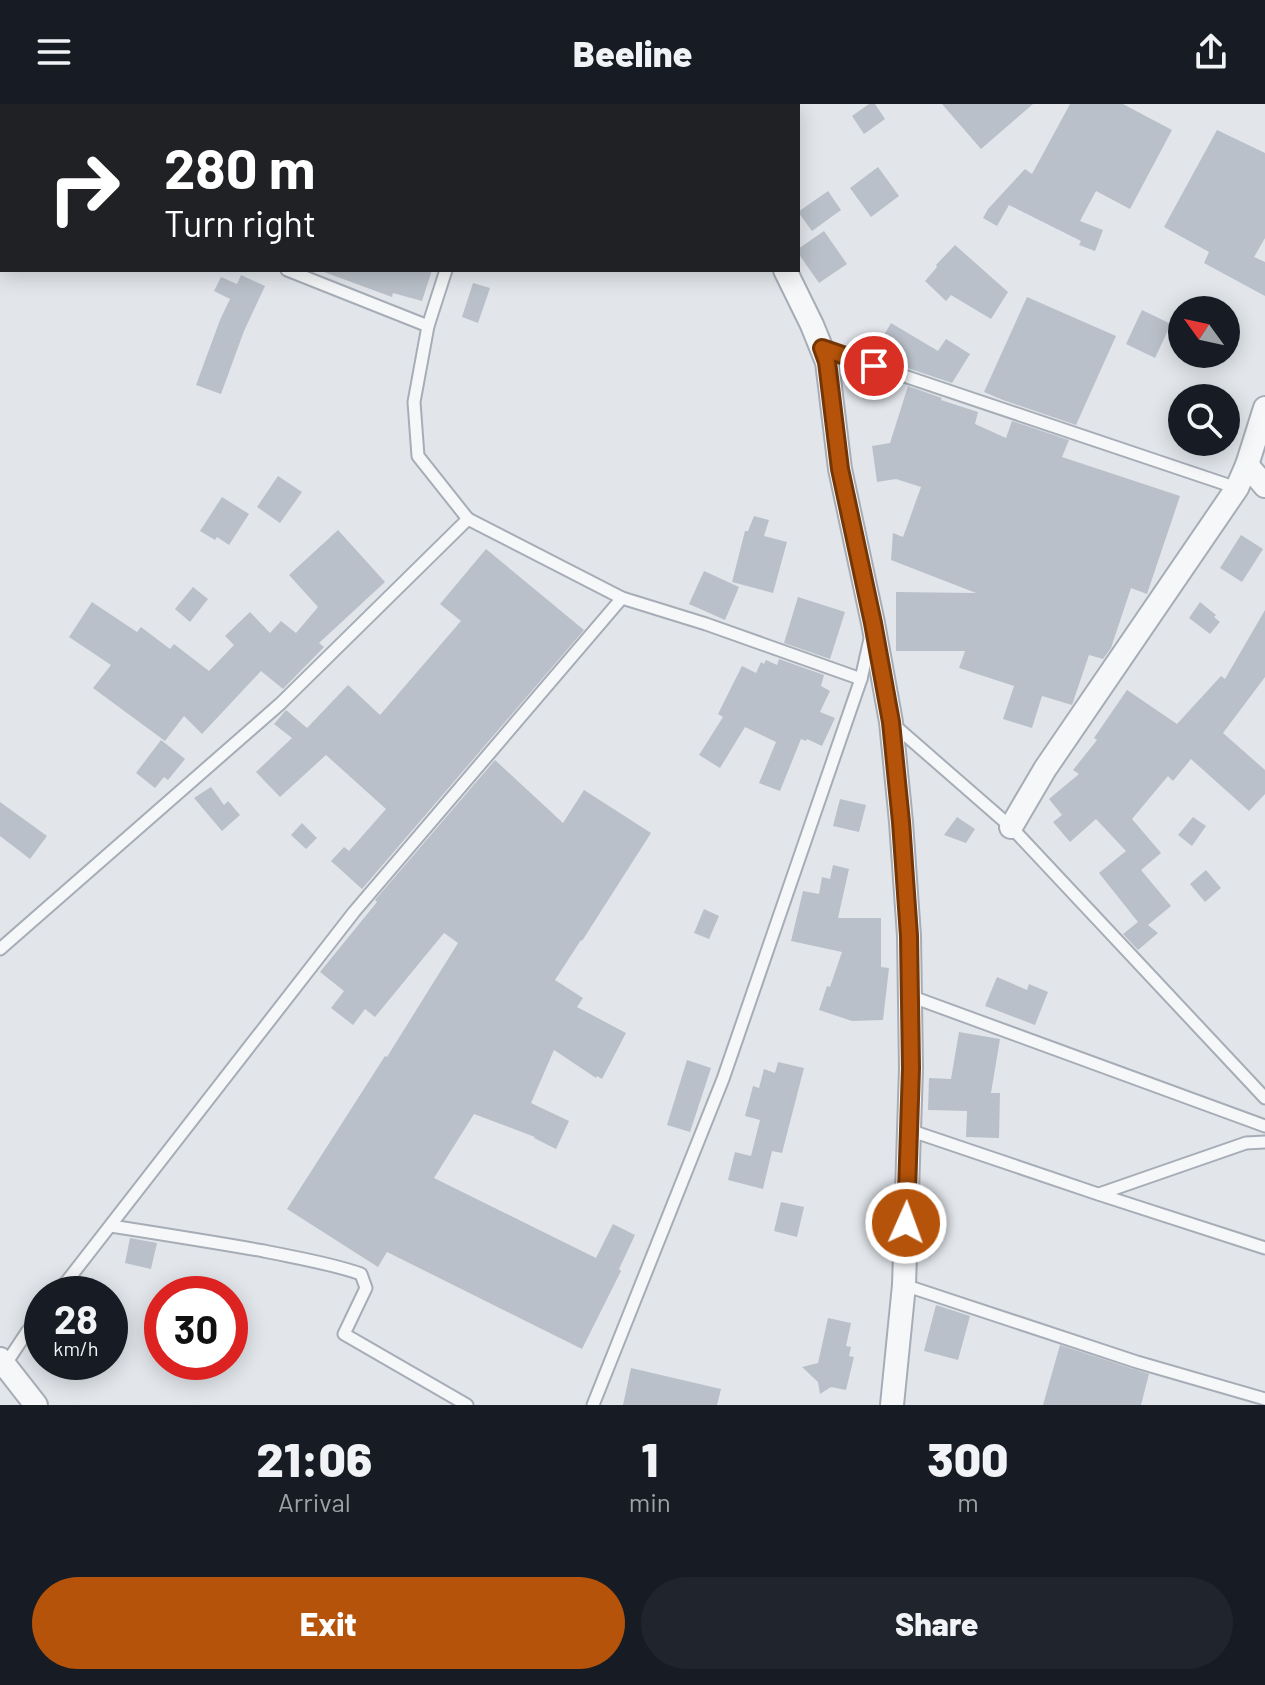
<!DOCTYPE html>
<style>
:root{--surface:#171b24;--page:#20242c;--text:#f1f3f6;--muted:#9ea1a6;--accent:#b45309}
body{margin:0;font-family:Barlow,sans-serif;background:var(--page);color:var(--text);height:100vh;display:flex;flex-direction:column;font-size:30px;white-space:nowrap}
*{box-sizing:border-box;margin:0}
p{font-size:26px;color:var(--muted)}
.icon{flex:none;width:44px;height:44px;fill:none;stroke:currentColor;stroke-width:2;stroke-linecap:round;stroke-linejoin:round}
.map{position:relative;height:1301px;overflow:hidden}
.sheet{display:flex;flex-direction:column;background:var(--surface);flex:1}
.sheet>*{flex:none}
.top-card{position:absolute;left:0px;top:0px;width:800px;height:168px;box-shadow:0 4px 20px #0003;background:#202124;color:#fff;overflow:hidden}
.needle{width:52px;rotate:303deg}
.controls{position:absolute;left:1168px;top:192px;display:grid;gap:16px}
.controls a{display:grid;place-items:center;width:72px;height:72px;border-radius:50%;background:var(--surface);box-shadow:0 4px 20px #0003;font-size:40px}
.speed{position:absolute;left:24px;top:1172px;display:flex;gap:16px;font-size:40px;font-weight:700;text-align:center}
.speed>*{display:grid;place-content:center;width:104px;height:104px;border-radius:50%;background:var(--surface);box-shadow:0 4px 20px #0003;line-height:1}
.speed small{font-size:20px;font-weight:400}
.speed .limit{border:12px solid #d22;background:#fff;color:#111}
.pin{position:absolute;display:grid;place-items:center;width:68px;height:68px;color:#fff;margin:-34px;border:4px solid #fff;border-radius:50%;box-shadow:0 2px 8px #0007}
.me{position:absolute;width:88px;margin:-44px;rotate:2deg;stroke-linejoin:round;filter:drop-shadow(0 0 6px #0008)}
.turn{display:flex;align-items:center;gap:28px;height:168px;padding:0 32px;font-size:36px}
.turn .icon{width:104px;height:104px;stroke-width:2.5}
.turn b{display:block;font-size:56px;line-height:68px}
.eta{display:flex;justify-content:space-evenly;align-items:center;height:136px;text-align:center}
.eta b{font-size:48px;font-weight:800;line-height:56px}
.action{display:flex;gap:16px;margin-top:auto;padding:16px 32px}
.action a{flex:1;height:92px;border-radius:48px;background:var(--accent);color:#fff;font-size:32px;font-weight:800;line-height:92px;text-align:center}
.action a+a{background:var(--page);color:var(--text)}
header{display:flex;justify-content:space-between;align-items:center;height:104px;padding:0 32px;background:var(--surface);font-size:36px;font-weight:800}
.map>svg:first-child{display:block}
.building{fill:#b9c0c9}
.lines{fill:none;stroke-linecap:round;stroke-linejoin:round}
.service-casing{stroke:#a7adb6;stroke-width:15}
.minor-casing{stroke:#a7adb6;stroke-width:26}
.service{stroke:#f5f7f9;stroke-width:11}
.minor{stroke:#f5f7f9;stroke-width:22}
.route-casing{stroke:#753606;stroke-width:20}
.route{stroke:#b45309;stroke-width:14}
</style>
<header><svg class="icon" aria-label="menu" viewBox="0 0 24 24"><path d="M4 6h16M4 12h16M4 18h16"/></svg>Beeline<svg class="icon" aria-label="share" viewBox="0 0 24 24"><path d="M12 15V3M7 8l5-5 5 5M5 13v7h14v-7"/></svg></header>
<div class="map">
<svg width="1265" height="1301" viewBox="0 0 1265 1301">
<rect width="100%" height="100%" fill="#e2e6eb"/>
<g class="building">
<polygon points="869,0 875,0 885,15 864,30 852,12"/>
<polygon points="942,0 1033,0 981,45"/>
<polygon points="1070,0 1123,0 1172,26 1130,105 1096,87 1080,117 1103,126 1095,147 1079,141 1081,137 1009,101 997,122 983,114 988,105 1025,65 1032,70"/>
<polygon points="1217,26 1265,49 1265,134 1254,153 1265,158 1265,192 1204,159 1209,148 1164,123"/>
<polygon points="878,63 899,92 871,113 850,84"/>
<polygon points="828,87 841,106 812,127 798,108"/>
<polygon points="824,127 847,160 819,179 798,149 798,145"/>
<polygon points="955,141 1008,188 991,215 951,191 946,197 925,177 937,163 936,161"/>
<polygon points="324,166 432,166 422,197 393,189 392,193 324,168"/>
<polygon points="241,171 265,182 244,227 221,290 196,281 220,216 230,195 214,187 221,173 237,180"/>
<polygon points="473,179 490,184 478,219 462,213"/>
<polygon points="1027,193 1116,232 1076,321 1003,296 984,288"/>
<polygon points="1142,206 1171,220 1155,254 1126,240"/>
<polygon points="891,219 938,247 946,235 970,250 952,279 872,252"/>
<polygon points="908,282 942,294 941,296 978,308 975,320 1006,334 1012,317 1069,336 1062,353 1180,392 1147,490 1131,484 1111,544 1103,555 1089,551 1072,601 1042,592 1032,624 1003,615 1014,582 959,564 965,547 896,547 896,488 976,489 891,456 893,429 903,433 921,383 896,375 877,378 872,342 890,339"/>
<polygon points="278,372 302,388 280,419 257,403"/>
<polygon points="222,393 249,410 229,441 217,433 215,436 200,427"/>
<polygon points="754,412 769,416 764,432 787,438 773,489 732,478 745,427 748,427"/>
<polygon points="338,426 385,478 319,539 324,543 283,585 261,567 202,630 184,612 165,637 93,584 111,561 69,533 92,498 137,528 141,523 170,545 174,540 209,567 234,541 225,532 250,508 270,529 281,517 296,529 318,503 289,471"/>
<polygon points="1241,431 1263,445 1242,478 1220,464"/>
<polygon points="486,445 584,526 362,785 331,757 344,743 349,747 386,705 326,651 280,693 256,668 292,634 274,620 286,606 307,624 348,581 380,611 461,517 440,500"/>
<polygon points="704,467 739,483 725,516 689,500"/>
<polygon points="193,483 208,495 190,518 175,505"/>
<polygon points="798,493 845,508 830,555 784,539"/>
<polygon points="1200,498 1216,511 1214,513 1220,518 1210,530 1189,514"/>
<polygon points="1265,506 1265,573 1223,629 1265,666 1265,690 1249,707 1191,655 1173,677 1168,672 1132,715 1161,749 1141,766 1171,802 1148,821 1158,829 1138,846 1123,830 1138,818 1099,769 1126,747 1096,715 1070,738 1053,718 1062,711 1049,695 1079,670 1073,666 1097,636 1094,634 1127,586 1177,620 1221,572 1225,575"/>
<polygon points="779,555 824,571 821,582 830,587 820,608 835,614 822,642 807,635 806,637 801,635 780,687 759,679 776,638 745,623 720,664 699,651 723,613 718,610 742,562 756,569 761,558 764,560 766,556 777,561"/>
<polygon points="161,636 185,655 168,676 164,673 155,684 136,669"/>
<polygon points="495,656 563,719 584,686 651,729 582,837 581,836 555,876 583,894 577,903 626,929 602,975 597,972 596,974 554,946 531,999 569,1017 556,1045 534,1034 535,1033 474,1010 434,1074 596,1154 613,1120 635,1131 619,1165 621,1167 582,1245 387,1148 378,1163 287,1105 385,952 387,953 458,839 444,829 375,913 365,905 353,921 331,904 344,887 320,868 377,798 375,796"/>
<polygon points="211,683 224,701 228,697 240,711 222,727 194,694"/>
<polygon points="840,695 866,701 859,728 833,722"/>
<polygon points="0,698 47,732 30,755 0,732"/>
<polygon points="957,713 975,725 966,739 944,731"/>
<polygon points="1193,713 1206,722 1192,742 1178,731"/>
<polygon points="302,719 317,734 306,745 291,731"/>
<polygon points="833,761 849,765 838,814 881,814 881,863 889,864 883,916 852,917 819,906 827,882 830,883 842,848 791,837 803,787 819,790 822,773 830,775"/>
<polygon points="1206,766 1221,784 1205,798 1190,780"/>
<polygon points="704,805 719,812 709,835 694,829"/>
<polygon points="997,873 1027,886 1029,880 1048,888 1035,921 985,902"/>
<polygon points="959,928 1000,935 991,989 1000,989 999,1034 966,1033 967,1007 928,1006 929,974 951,975"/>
<polygon points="687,956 711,964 690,1028 667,1021"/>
<polygon points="778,958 804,964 782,1049 772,1047 763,1085 728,1076 735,1048 751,1052 760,1016 745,1012 753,982 759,984 764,965 775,969"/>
<polygon points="781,1098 804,1103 797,1133 774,1127"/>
<polygon points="130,1134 157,1139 151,1165 125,1159"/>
<polygon points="936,1201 970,1212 958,1256 924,1247"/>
<polygon points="828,1214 851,1219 846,1242 851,1243 849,1252 854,1253 846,1286 831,1283 820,1290 818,1278 802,1263 818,1259"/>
<polygon points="1060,1241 1149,1270 1141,1301 1043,1301"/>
<polygon points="631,1264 721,1285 717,1301 623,1301"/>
</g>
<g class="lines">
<defs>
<g id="service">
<polyline points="499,2 500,0"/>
<polyline points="0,31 2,31"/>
<polyline points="287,166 428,222"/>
<polyline points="446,166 428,222 414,298 418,352 468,415"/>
<polyline points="824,245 1237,384"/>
<polyline points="894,621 1011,723 1265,994"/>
<polyline points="0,845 280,600 468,415 622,494 706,520 861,575"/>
<polyline points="910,892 1265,1022"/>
<polyline points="909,1026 1098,1090 1265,1144"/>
<polyline points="1099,1090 1246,1039 1265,1038"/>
<path d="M 111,1122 C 162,1130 213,1138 264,1147 C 297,1154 330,1159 361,1170 L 366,1184 L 344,1230 L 467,1301"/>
<polyline points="904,1181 1137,1258 1265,1295"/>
<polyline points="57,1190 354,808 622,494"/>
<polyline points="5,1261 27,1228 42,1209"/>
<polyline points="593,1301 723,975 861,575 870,535"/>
</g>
<g id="minor">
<polyline points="702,0 703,2"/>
<polyline points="785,166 812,221 827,258 840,365 873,519 891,618 901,718 909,832 911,964 904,1181 892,1301"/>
<polyline points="1247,361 1265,382"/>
<polyline points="1011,723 1045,665 1237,384 1247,361 1265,304"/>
<polyline points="0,1255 36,1301"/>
</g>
</defs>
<use href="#service" class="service-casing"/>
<use href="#minor" class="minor-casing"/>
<use href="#service" class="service"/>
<use href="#minor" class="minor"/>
</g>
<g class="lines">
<defs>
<polyline id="route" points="874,262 822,244 827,258 840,365 873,519 891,618 901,718 909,832 911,964 906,1119"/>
</defs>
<use href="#route" class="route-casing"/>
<use href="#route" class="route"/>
</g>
</svg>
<div class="controls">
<a><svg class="needle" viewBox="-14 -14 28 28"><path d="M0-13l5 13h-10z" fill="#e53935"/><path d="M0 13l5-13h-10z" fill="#9ea1a6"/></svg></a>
<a><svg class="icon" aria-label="search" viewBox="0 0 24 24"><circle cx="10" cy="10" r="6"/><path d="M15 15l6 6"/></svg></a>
</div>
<div class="speed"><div>28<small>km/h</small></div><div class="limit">30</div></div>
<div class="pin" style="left:874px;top:262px;background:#d93025"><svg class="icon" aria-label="arrive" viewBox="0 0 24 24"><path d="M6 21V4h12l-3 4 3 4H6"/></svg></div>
<svg class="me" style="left:906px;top:1119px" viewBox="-20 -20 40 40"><circle r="17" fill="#b45309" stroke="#fff" stroke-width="3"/><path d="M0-11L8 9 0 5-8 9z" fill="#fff"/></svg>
<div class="top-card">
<div class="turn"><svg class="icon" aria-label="right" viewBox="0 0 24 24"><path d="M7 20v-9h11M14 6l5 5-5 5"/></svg><div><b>280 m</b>Turn right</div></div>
</div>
</div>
<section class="sheet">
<div class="eta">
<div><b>21:06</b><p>Arrival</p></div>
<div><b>1</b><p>min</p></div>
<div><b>300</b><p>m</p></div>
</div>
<div class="action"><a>Exit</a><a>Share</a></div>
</section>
